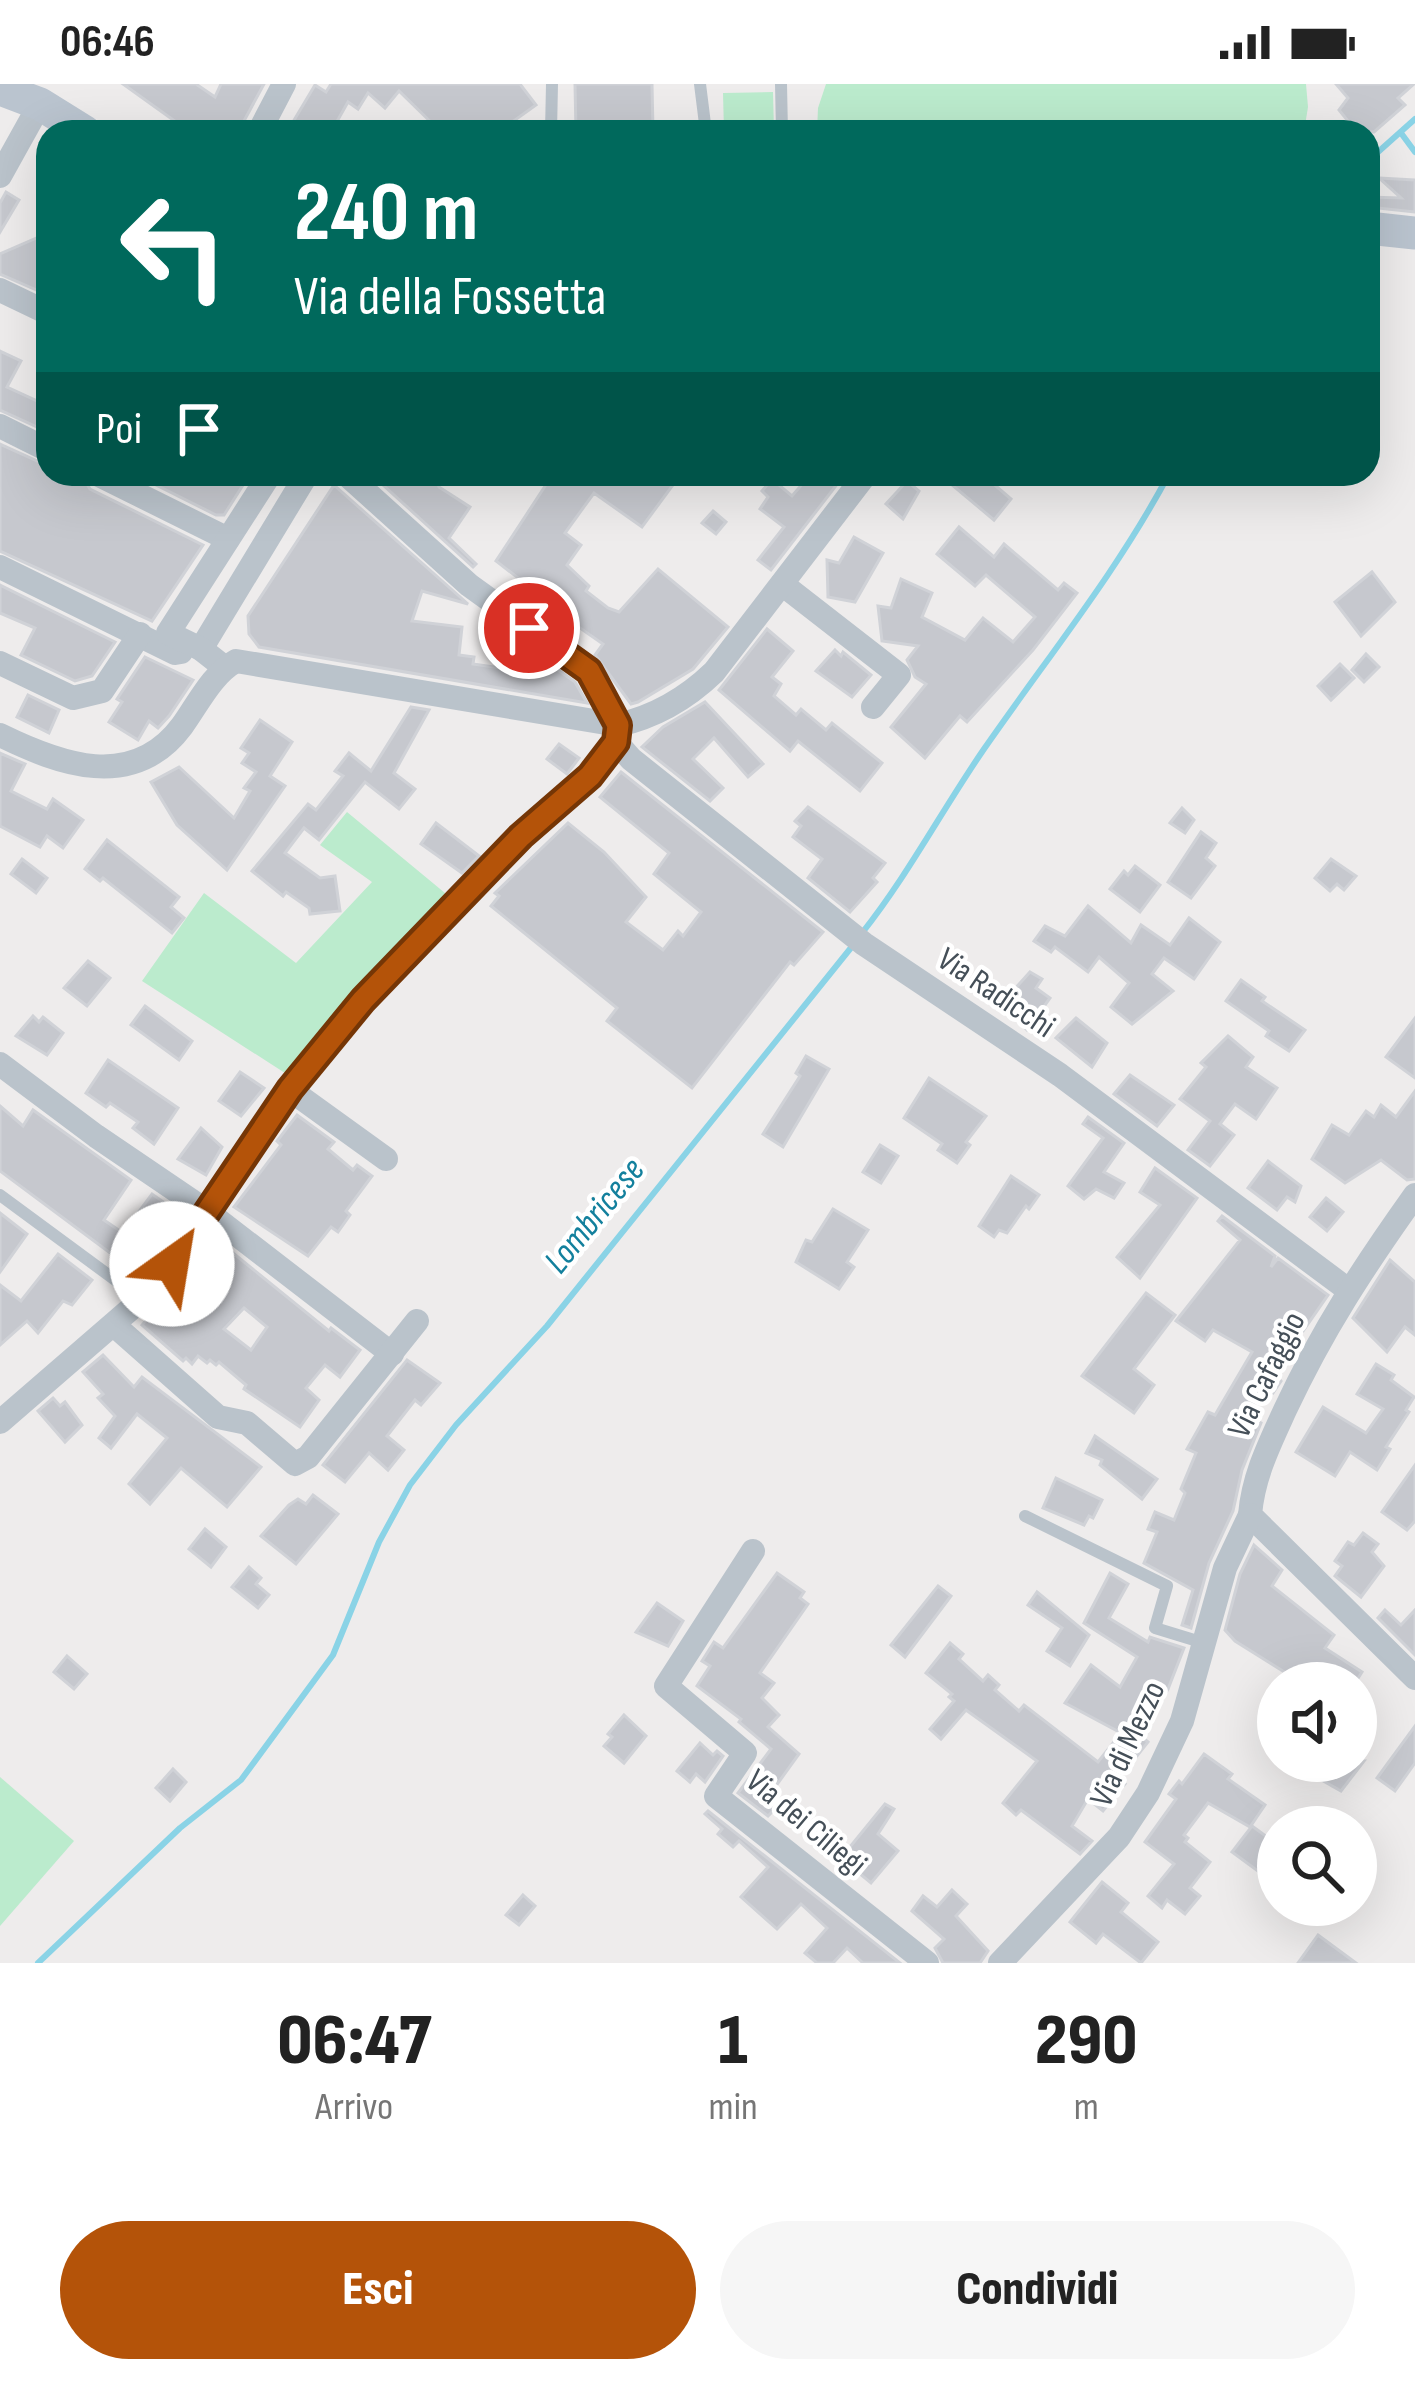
<!DOCTYPE html>
<html lang="it">
<style>
:root{--surface:#fff;--page:#f6f6f6;--text:#222;--muted:#767676;--accent:#b45309}
body{margin:0;font-family:"Sofia Sans Condensed",sans-serif;background:var(--page);color:var(--text);height:100vh;display:flex;flex-direction:column;font-size:45px;white-space:nowrap}
*{box-sizing:border-box;margin:0}
p{font-size:39px;color:var(--muted)}
.icon{flex:none;width:66px;height:66px;fill:none;stroke:currentColor;stroke-width:2;stroke-linecap:round;stroke-linejoin:round}
.map{position:relative;height:1879px;overflow:hidden}
.side{display:flex;flex-direction:column;background:var(--surface);flex:1}
.side>*{flex:none}
.banner{position:absolute;left:36px;top:36px;width:1344px;height:366px;border-radius:36px;box-shadow:0 12px 48px #0002;background:#00695c;color:#fff;overflow:hidden}
.buttons{position:absolute;left:1257px;top:1578px;display:grid;gap:24px}
.buttons a{display:grid;place-items:center;width:120px;height:120px;border-radius:50%;background:var(--surface);box-shadow:0 12px 48px #0002;font-size:60px}
.pin{position:absolute;display:grid;place-items:center;width:102px;height:102px;color:#fff;margin:-51px;border:6px solid #fff;border-radius:50%;box-shadow:0 3px 12px #0007}
.me{position:absolute;width:132px;margin:-66px;rotate:32deg;stroke-linejoin:round;filter:drop-shadow(0 0 9px #0008)}
.turn{display:flex;align-items:center;gap:42px;height:252px;padding:0 60px;font-size:54px}
.turn .icon{width:156px;height:156px;stroke-width:2.5}
.turn b{display:block;font-size:84px;line-height:102px}
.then{display:flex;align-items:center;height:114px;padding:0 60px;background:#0003;gap:24px;font-size:45px}
.eta{display:flex;justify-content:space-evenly;align-items:center;height:204px;text-align:center}
.eta b{font-size:72px;font-weight:800;line-height:84px}
.action{display:flex;gap:24px;margin-top:auto;padding:24px 60px}
.action a{flex:1;height:138px;border-radius:72px;background:var(--accent);color:#fff;font-size:48px;font-weight:800;line-height:138px;text-align:center}
.action a+a{background:var(--page);color:var(--text)}
.status{display:flex;justify-content:space-between;align-items:center;height:84px;padding:0 60px;background:var(--surface);direction:ltr}
.status svg{height:33px;fill:currentColor}
.map>svg:first-child{display:block}
.green{fill:#bbebcd}
.lines{fill:none;stroke-linecap:round;stroke-linejoin:round}
.stream{stroke:#8ad3e6;stroke-width:6}
.building{fill:#c6c8ce;stroke:#d0d2d7;stroke-width:3;fill-rule:evenodd}
.lane{stroke:#bac3cb;stroke-width:12}
.street{stroke:#bac3cb;stroke-width:24}
.secondary{stroke:#bac4cf;stroke-width:33}
.route-casing{stroke:#753606;stroke-width:30}
.route{stroke:#b45309;stroke-width:21}
.labels{text-anchor:middle;dominant-baseline:central;stroke-width:9;stroke-linejoin:round;paint-order:stroke}
.street-label{font-size:33px;fill:#454f58;stroke:#fff}
.water-label{font-size:36px;font-style:italic;fill:#13809d;stroke:#fff}
</style>
<div class="status"><b>06:46</b><svg viewBox="0 0 49 12"><path d="M0 12V9h3v3zM5 12V6h3v6zM10 12V3h3v9zM15 12V0h3v12zM26 1h20v11H26zM47 4h2v5h-2z"/></svg></div>
<div class="map">
<svg width="1415" height="1879" viewBox="0 0 1415 1879">
<rect width="100%" height="100%" fill="#eeecec"/>
<g class="green">
<polygon points="826,0 1306,0 1308,23 1304,48 817,48 818,24"/>
<polygon points="773,8 774,48 724,48 723,9"/>
<polygon points="347,728 451,814 288,991 142,897 204,809 296,879 372,798 320,761"/>
<polygon points="0,1693 74,1757 0,1842"/>
</g>
<g class="lines">
<g class="stream">
<polyline points="1401,49 1415,68"/>
<polyline points="1368,77 1415,35"/>
<path d="M 862,849 C 908,791 942,726 984,665 C 1047,574 1117,488 1169,390"/>
<polyline points="38,1879 180,1744 241,1696 333,1571 379,1458 410,1401 456,1341 547,1242 854,860"/>
</g>
</g>
<g class="building">
<polygon points="123,0 196,0 215,13 221,0 264,0 238,48 190,48"/>
<polygon points="331,0 520,0 536,21 508,41 515,48 441,48 399,7 385,24 368,9 358,25 348,18 331,48 287,48 315,1 326,8"/>
<polygon points="575,0 652,0 653,48 576,48"/>
<polygon points="1336,0 1414,0 1398,14 1405,21 1374,48 1335,48 1348,37 1339,26 1348,14"/>
<polygon points="1379,94 1415,96 1415,128 1368,123 1368,113 1401,114"/>
<polygon points="6,108 19,116 0,148 0,119"/>
<polygon points="48,149 48,211 0,190 0,170"/>
<polygon points="0,267 21,277 7,303 48,322 48,348 0,326"/>
<polygon points="0,360 48,382 48,390 81,390 90,405 203,461 152,537 0,467"/>
<polygon points="134,390 250,390 224,431 216,431"/>
<polygon points="371,390 442,390 437,397 439,403 470,423 449,454 476,480 473,483"/>
<polygon points="553,390 681,390 642,443 594,409 565,449 581,461 567,481 589,502 586,507 608,524 619,528 658,485 728,543 693,585 638,618 631,620 595,571 603,560 570,537 566,542 530,513 535,507 496,477"/>
<polygon points="811,390 845,390 771,486 758,476 784,443 760,425 768,413 762,407 772,395 792,412"/>
<polygon points="939,390 982,390 1011,415 994,436"/>
<polygon points="907,397 919,407 903,435 886,420"/>
<polygon points="334,401 468,520 422,507 412,537 462,543 459,571 474,573 473,580 508,585 512,553 575,598 587,619 259,563 249,550 248,532"/>
<polygon points="713,427 726,438 716,450 702,439"/>
<polygon points="959,443 994,473 1004,460 1058,506 1064,499 1077,509 1033,566 967,638 960,632 925,674 891,643 926,600 915,593 907,576 918,562 882,557 878,522 891,524 901,495 932,509 922,533 965,556 983,534 1013,558 1035,533 986,491 975,502 937,470"/>
<polygon points="854,453 883,469 855,518 828,513 827,476 839,479"/>
<polygon points="1372,488 1395,518 1361,552 1335,518"/>
<polygon points="0,501 115,558 92,592 75,597 21,571 35,544 0,529"/>
<polygon points="767,545 793,567 772,593 781,600 774,612 796,631 801,625 826,646 832,639 882,679 860,707 798,657 790,667 719,606"/>
<polygon points="835,566 841,572 843,568 871,591 852,613 816,587"/>
<polygon points="1366,570 1379,583 1364,598 1352,586"/>
<polygon points="145,573 193,596 169,632 158,644 149,637 138,656 109,638 122,618 117,615"/>
<polygon points="1340,580 1354,594 1331,616 1318,602"/>
<polygon points="28,611 59,626 49,649 17,633"/>
<polygon points="705,618 763,680 748,693 714,654 693,675 723,704 710,717 642,663 663,643"/>
<polygon points="411,623 429,626 394,689 415,705 399,725 365,698 319,756 304,744 285,769 320,794 335,792 340,827 310,830 309,824 286,808 283,812 252,787 308,720 316,726 343,692 335,687 349,669 371,687"/>
<polygon points="260,636 292,658 270,692 285,702 227,786 177,741 151,698 179,683 234,734 250,707 244,704 256,688 242,679 249,669 241,664"/>
<polygon points="559,660 579,674 567,690 547,675"/>
<polygon points="0,669 25,680 11,707 47,725 53,715 83,736 63,764 47,752 40,763 0,742"/>
<polygon points="621,688 823,848 794,881 790,878 692,1004 607,937 617,924 491,822 499,812 495,809 568,739 604,768 646,813 626,838 663,866 678,847 683,852 701,828 654,790 669,769 600,713"/>
<polygon points="808,723 885,779 873,794 877,798 850,828 808,794 822,775 793,753 801,742 795,737"/>
<polygon points="1182,724 1194,736 1185,749 1170,739"/>
<polygon points="436,739 479,772 462,789 421,760"/>
<polygon points="1201,748 1216,759 1206,774 1215,782 1191,814 1168,798"/>
<polygon points="107,756 179,813 171,823 184,834 172,849 103,794 100,797 85,785"/>
<polygon points="22,775 47,794 36,809 11,790"/>
<polygon points="1331,775 1356,792 1344,806 1337,800 1330,807 1315,794"/>
<polygon points="1135,782 1160,801 1140,828 1110,805 1124,787 1128,791"/>
<polygon points="1088,822 1131,859 1141,841 1170,861 1189,834 1220,858 1194,895 1164,874 1152,890 1173,907 1132,940 1111,923 1129,899 1099,873 1088,888 1055,863 1051,868 1034,857 1045,842 1065,852"/>
<polygon points="88,877 110,894 87,922 64,904"/>
<polygon points="1030,888 1042,895 1036,904 1050,914 1027,946 1001,920"/>
<polygon points="1241,896 1265,913 1262,917 1305,946 1289,967 1266,952 1269,947 1226,917"/>
<polygon points="145,922 192,957 179,976 131,941"/>
<polygon points="33,932 39,938 43,933 63,949 47,971 16,952"/>
<polygon points="1076,934 1107,959 1092,983 1056,954"/>
<polygon points="1415,934 1415,994 1386,973"/>
<polygon points="1228,952 1253,973 1246,983 1277,1004 1256,1035 1235,1020 1220,1040 1234,1051 1210,1082 1188,1066 1210,1037 1180,1015 1206,983 1201,979"/>
<polygon points="806,972 829,985 783,1063 763,1050 800,992 796,989"/>
<polygon points="108,976 178,1024 154,1060 133,1044 138,1038 110,1019 106,1023 86,1009"/>
<polygon points="240,988 264,1004 241,1032 219,1017"/>
<polygon points="1130,991 1174,1021 1157,1042 1114,1010"/>
<polygon points="929,994 986,1032 966,1058 970,1061 957,1079 938,1066 942,1060 904,1034"/>
<polygon points="1415,1007 1415,1095 1407,1096 1381,1076 1345,1099 1312,1075 1332,1041 1349,1051 1366,1027 1374,1033 1381,1021 1396,1033"/>
<polygon points="0,1022 23,1042 33,1026 131,1096 104,1136 123,1149 152,1110 182,1131 137,1189 0,1087"/>
<polygon points="297,1031 334,1058 328,1065 353,1086 357,1081 372,1092 346,1127 350,1131 338,1148 331,1143 308,1172 234,1123 281,1061 277,1057"/>
<polygon points="1088,1033 1124,1059 1104,1088 1124,1099 1114,1114 1096,1105 1084,1115 1068,1102 1103,1054 1083,1040"/>
<polygon points="201,1044 222,1063 206,1091 178,1075"/>
<polygon points="880,1061 898,1072 881,1099 863,1088"/>
<polygon points="1268,1077 1301,1102 1295,1118 1287,1113 1277,1126 1248,1104"/>
<polygon points="1155,1084 1197,1114 1140,1194 1117,1173 1160,1121 1140,1108"/>
<polygon points="1011,1092 1039,1111 1029,1125 1026,1122 1007,1149 999,1146 994,1153 979,1142"/>
<polygon points="1326,1114 1343,1128 1327,1147 1310,1133"/>
<polygon points="833,1125 868,1146 847,1178 854,1183 839,1205 796,1178 806,1156 812,1158"/>
<polygon points="0,1129 27,1150 0,1188"/>
<polygon points="1222,1132 1275,1172 1271,1183 1278,1174 1328,1211 1274,1289 1281,1297 1273,1309 1265,1304 1247,1331 1261,1339 1242,1386 1233,1427 1209,1479 1191,1544 1182,1541 1193,1506 1144,1479 1157,1448 1148,1445 1155,1428 1174,1436 1185,1409 1181,1405 1196,1369 1187,1365 1208,1328 1215,1331 1252,1268 1213,1246 1205,1257 1176,1237 1240,1156 1218,1137"/>
<path d="M 217,1156 L 329,1247 L 331,1244 L 360,1266 L 340,1293 L 325,1281 L 306,1304 L 319,1316 L 300,1343 L 244,1305 L 246,1301 L 219,1278 L 216,1281 L 210,1276 L 207,1279 L 198,1272 L 192,1280 L 186,1274 L 183,1277 L 142,1241 L 166,1213 L 171,1217 ZM 244,1224 L 267,1243 L 251,1266 L 224,1245 Z"/>
<polygon points="58,1170 92,1196 72,1221 63,1217 38,1249 27,1237 0,1261 0,1201 21,1217"/>
<polygon points="1390,1176 1415,1198 1415,1251 1405,1243 1387,1268 1353,1234"/>
<polygon points="1146,1209 1175,1231 1134,1285 1154,1301 1134,1329 1082,1292"/>
<polygon points="103,1271 134,1303 142,1293 261,1383 227,1423 181,1384 150,1420 129,1400 167,1354 137,1330 111,1364 99,1354 115,1332 98,1314 103,1310 83,1288"/>
<polygon points="407,1276 440,1299 421,1321 415,1316 387,1352 404,1366 388,1386 369,1369 345,1398 323,1381"/>
<polygon points="1376,1280 1394,1291 1391,1296 1414,1313 1406,1326 1409,1328 1386,1363 1390,1365 1377,1386 1350,1368 1335,1392 1296,1368 1323,1323 1366,1349 1383,1325 1357,1310"/>
<polygon points="53,1314 60,1322 65,1318 82,1341 65,1358 38,1327"/>
<polygon points="1095,1352 1157,1395 1142,1415 1100,1381 1102,1376 1086,1369"/>
<polygon points="1415,1381 1415,1437 1407,1446 1382,1428"/>
<polygon points="1056,1394 1102,1416 1093,1434 1089,1432 1084,1441 1043,1424"/>
<polygon points="313,1411 338,1430 296,1480 261,1452 289,1421 298,1415 306,1420"/>
<polygon points="205,1445 226,1463 211,1483 189,1465"/>
<polygon points="1363,1449 1378,1460 1372,1468 1384,1482 1361,1513 1335,1492 1342,1482 1335,1477 1348,1458 1354,1461"/>
<polygon points="1254,1461 1282,1486 1272,1502 1334,1551 1325,1564 1362,1588 1355,1599 1302,1599 1235,1557 1225,1546 1240,1490"/>
<polygon points="249,1483 261,1494 256,1500 269,1511 258,1524 232,1503"/>
<polygon points="777,1489 804,1508 800,1514 808,1520 760,1589 774,1599 762,1614 779,1631 768,1643 799,1670 765,1717 774,1726 768,1732 738,1709 771,1665 739,1638 741,1635 697,1602 710,1582 702,1577 714,1558 723,1564"/>
<polygon points="1110,1489 1128,1500 1109,1534 1148,1558 1150,1553 1184,1564 1168,1605 1141,1652 1148,1658 1118,1696 1125,1700 1103,1727 1088,1715 1072,1742 1092,1757 1080,1770 1021,1726 1016,1731 1003,1719 1037,1677 966,1626 941,1655 930,1645 954,1617 949,1613 952,1610 926,1589 950,1559 963,1570 959,1575 983,1597 988,1591 999,1601 995,1606 1019,1627 1024,1621 1098,1678 1121,1649 1065,1619 1091,1581 1120,1603 1137,1573 1084,1539"/>
<polygon points="938,1502 951,1512 905,1573 891,1561"/>
<polygon points="1037,1508 1089,1551 1070,1582 1047,1567 1062,1544 1028,1521"/>
<polygon points="657,1519 683,1537 668,1562 636,1548"/>
<polygon points="1385,1526 1401,1541 1415,1526 1415,1571 1378,1534"/>
<polygon points="67,1572 87,1590 74,1605 54,1588"/>
<polygon points="624,1631 646,1652 624,1679 604,1662 612,1653 608,1650"/>
<polygon points="1415,1642 1415,1679 1395,1707 1377,1694"/>
<polygon points="700,1659 713,1671 717,1667 723,1672 705,1698 696,1690 690,1698 677,1687"/>
<polygon points="1204,1670 1232,1690 1228,1695 1265,1721 1250,1743 1208,1719 1184,1751 1188,1754 1185,1758 1210,1778 1190,1804 1200,1812 1185,1830 1167,1816 1162,1824 1148,1812 1174,1780 1145,1758 1176,1715 1169,1710 1179,1697 1182,1700"/>
<polygon points="1321,1677 1364,1677 1341,1707 1311,1690"/>
<polygon points="173,1685 186,1698 170,1717 156,1704"/>
<polygon points="885,1720 894,1725 878,1750 898,1767 871,1799 854,1785 856,1782 845,1769"/>
<polygon points="708,1727 900,1879 863,1879 847,1864 833,1879 817,1879 805,1869 827,1844 801,1820 777,1845 741,1813 768,1783 739,1757 733,1763 718,1750 722,1745 705,1730"/>
<polygon points="1252,1742 1278,1761 1278,1785 1270,1796 1232,1768"/>
<polygon points="1102,1798 1128,1819 1121,1828 1158,1858 1141,1879 1103,1850 1096,1859 1070,1838"/>
<polygon points="952,1806 967,1820 956,1832 988,1867 980,1879 943,1879 935,1864 944,1855 912,1827 923,1812 937,1823"/>
<polygon points="523,1811 535,1822 519,1841 506,1831"/>
<polygon points="1318,1851 1356,1879 1298,1879"/>
</g>
<g class="lines">
<g class="lane">
<polyline points="700,0 706,48"/>
<polyline points="781,0 782,48"/>
<polyline points="551,48 552,0"/>
<polyline points="0,1111 141,1215"/>
<polyline points="1025,1432 1167,1502 1155,1544 1204,1559"/>
</g>
<g class="street">
<polyline points="259,48 284,0"/>
<polyline points="0,92 40,20"/>
<polyline points="0,206 48,229"/>
<polyline points="0,342 48,366"/>
<polyline points="97,390 228,455"/>
<polyline points="346,390 469,501 588,587 618,641"/>
<polyline points="0,483 175,569 181,568"/>
<polyline points="782,500 899,591 873,623"/>
<polyline points="201,565 307,390"/>
<polyline points="0,579 73,614 102,607 140,550"/>
<polyline points="224,583 201,565 168,549 270,390"/>
<path d="M 0,651 C 59,680 133,708 182,642 C 198,620 212,590 236,577 L 618,641 C 654,633 687,614 714,588 L 866,390"/>
<polyline points="616,658 631,675 864,860 1060,991 1347,1205"/>
<polyline points="0,980 96,1052 205,1126 392,1270"/>
<polyline points="289,1005 386,1075"/>
<path d="M 1415,1111 C 1363,1184 1323,1245 1285,1326 C 1269,1361 1253,1393 1250,1431 L 1415,1594"/>
<polyline points="115,1242 218,1333 247,1339 295,1380 308,1373 417,1237"/>
<polyline points="0,1338 141,1216 172,1180 289,1005 363,916 521,752 590,692 616,658 618,641"/>
<polyline points="753,1467 666,1602 745,1669 716,1712 927,1879"/>
<polyline points="1000,1879 1119,1753 1148,1709 1182,1637 1225,1484 1250,1431"/>
</g>
<g class="secondary">
<polyline points="0,5 40,20 85,48"/>
<polyline points="1368,144 1415,149"/>
</g>
</g>
<g class="lines">
<defs>
<polyline id="route" points="172,1180 290,1005 363,916 521,752 590,692 616,658 618,641 589,587 529,544"/>
</defs>
<use href="#route" class="route-casing"/>
<use href="#route" class="route"/>
</g>
<g class="labels">
<g class="street-label">
<text transform="translate(996 909) rotate(34)">Via Radicchi</text>
<text transform="translate(1267 1291) rotate(-64)">Via Cafaggio</text>
<text transform="translate(1128 1660) rotate(-65)">Via di Mezzo</text>
<text transform="translate(806 1739) rotate(40)">Via dei Ciliegi</text>
</g>
<g class="water-label">
<text transform="translate(595 1132) rotate(-51)">Lombricese</text>
</g>
</g>
</svg>
<div class="buttons">
<a><svg class="icon" aria-label="sound" viewBox="0 0 24 24"><path d="M4 9h4l5-4v14l-5-4H4zM17 9q2 3 0 6"/></svg></a>
<a><svg class="icon" aria-label="search" viewBox="0 0 24 24"><circle cx="10" cy="10" r="6"/><path d="M15 15l6 6"/></svg></a>
</div>
<div class="pin" style="left:529px;top:544px;background:#d93025"><svg class="icon" aria-label="arrive" viewBox="0 0 24 24"><path d="M6 21V4h12l-3 4 3 4H6"/></svg></div>
<svg class="me" style="left:172px;top:1180px" viewBox="-20 -20 40 40"><circle r="19" fill="#fff"/><path d="M0-13L10 11 0 6-10 11z" fill="#b45309"/></svg>
<div class="banner">
<div class="turn"><svg class="icon" aria-label="left" viewBox="0 0 24 24"><path d="M17 20v-9H6M10 6l-5 5 5 5"/></svg><div><b>240 m</b>Via della Fossetta</div></div>
<div class="then">Poi<svg class="icon" aria-label="arrive" viewBox="0 0 24 24"><path d="M6 21V4h12l-3 4 3 4H6"/></svg></div>
</div>
</div>
<section class="side">
<div class="eta">
<div><b>06:47</b><p>Arrivo</p></div>
<div><b>1</b><p>min</p></div>
<div><b>290</b><p>m</p></div>
</div>
<div class="action"><a>Esci</a><a>Condividi</a></div>
</section>
